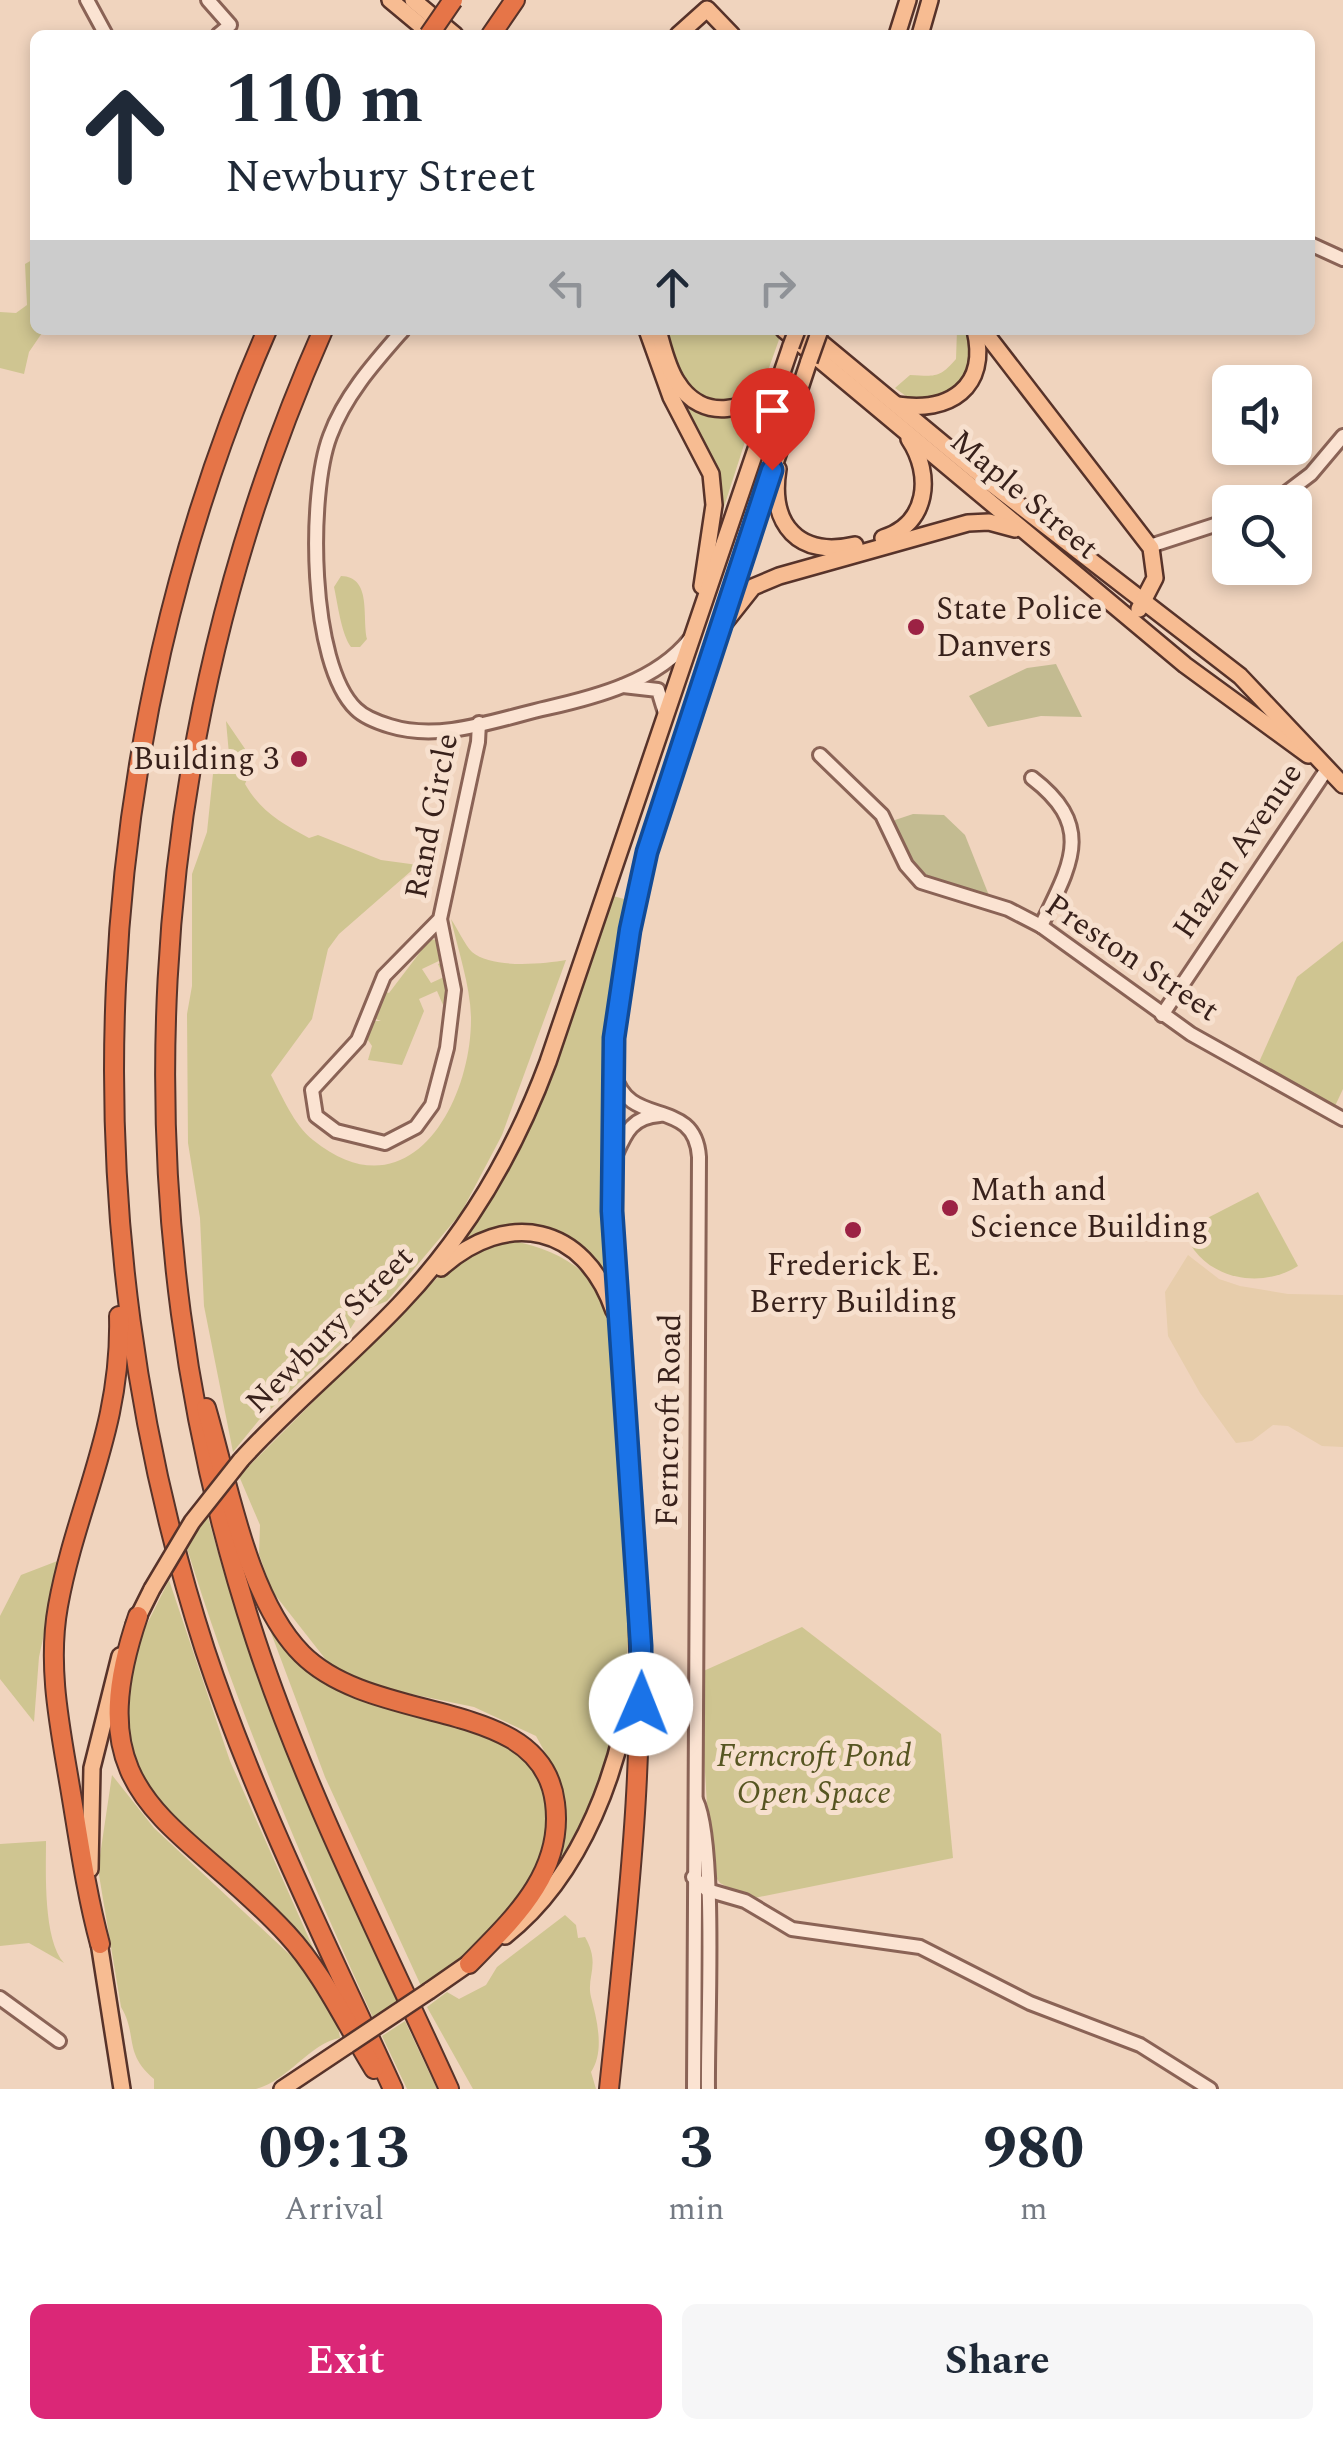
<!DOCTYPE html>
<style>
:root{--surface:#fff;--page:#f6f6f7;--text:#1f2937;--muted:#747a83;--accent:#db2777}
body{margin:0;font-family:Spectral,serif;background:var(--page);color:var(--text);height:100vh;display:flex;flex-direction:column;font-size:38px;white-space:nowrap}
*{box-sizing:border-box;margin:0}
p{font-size:32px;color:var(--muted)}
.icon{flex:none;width:55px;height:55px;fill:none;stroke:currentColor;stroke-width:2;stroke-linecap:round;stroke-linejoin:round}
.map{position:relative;height:2089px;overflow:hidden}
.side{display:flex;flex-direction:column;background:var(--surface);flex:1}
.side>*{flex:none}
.top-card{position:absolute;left:30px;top:30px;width:1285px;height:305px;border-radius:15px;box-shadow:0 5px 15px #0003;background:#fff;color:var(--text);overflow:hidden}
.fabs{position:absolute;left:1212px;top:365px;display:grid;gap:20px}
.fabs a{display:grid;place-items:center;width:100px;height:100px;border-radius:15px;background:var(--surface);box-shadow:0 5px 15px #0003;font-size:50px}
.pin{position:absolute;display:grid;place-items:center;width:85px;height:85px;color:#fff;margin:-102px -42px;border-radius:50% 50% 50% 0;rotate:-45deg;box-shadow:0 0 10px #0007}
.pin .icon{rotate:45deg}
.me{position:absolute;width:110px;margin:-55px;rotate:1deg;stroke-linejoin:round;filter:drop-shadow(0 0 8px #0008)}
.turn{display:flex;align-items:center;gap:35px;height:210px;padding:0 30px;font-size:45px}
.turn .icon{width:130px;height:130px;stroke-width:2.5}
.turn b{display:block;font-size:70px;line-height:85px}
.lanes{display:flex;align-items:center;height:95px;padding:0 30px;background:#0003;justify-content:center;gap:50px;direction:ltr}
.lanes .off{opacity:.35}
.eta{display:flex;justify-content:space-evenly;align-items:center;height:170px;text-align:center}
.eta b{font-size:60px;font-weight:700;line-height:70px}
.primary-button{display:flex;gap:20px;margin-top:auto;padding:20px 30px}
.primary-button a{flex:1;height:115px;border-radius:15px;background:var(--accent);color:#fff;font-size:40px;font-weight:700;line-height:115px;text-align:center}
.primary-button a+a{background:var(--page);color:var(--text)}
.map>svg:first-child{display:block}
.farmland{fill:#e7cdab}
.green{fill:#cfc591}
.cemetery{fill:#c3bb91}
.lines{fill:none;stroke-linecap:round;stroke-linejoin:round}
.minor-casing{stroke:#8a6356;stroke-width:18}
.major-casing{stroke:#57332a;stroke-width:20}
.highway-casing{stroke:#57332a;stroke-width:22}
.minor{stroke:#fbe3d2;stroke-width:12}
.major{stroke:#f7bc92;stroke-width:15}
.highway{stroke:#e67548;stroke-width:18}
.major-bridge-casing{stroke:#57332a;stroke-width:20;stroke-linecap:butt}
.highway-bridge-casing{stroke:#57332a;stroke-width:22;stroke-linecap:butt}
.major-bridge{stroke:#f7bc92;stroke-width:15}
.highway-bridge{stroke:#e67548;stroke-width:18}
.route-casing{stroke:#114b97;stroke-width:25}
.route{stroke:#1a73e8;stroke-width:18}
.poi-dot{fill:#9c2244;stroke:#f7e0ce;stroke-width:4}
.labels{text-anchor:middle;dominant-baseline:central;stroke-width:10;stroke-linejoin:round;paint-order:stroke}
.street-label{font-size:32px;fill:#38211b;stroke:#f7e0ce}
.poi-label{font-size:32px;fill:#38211b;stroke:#f7e0ce;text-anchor:start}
.park-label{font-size:32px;font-style:italic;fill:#565521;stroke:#f7e0ce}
</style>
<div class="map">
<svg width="1343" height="2089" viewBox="0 0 1343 2089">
<rect width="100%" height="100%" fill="#f0d4be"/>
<polygon class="farmland" points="1188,1255 1219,1279 1240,1286 1288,1294 1343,1295 1343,1447 1322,1446 1288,1426 1273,1425 1252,1441 1236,1443 1200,1393 1168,1336 1165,1292"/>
<g class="green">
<polygon points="32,260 35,330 44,330 29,352 24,374 0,368 0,312 16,313 27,305 25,264"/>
<path d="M 662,330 L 776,330 L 781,334 L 765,379 L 748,399 C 683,408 684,383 662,330 Z"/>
<path d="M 957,330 L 969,330 C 976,365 968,378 941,400 L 910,399 L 895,388 L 910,375 C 934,376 939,379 956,359 Z"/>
<polygon points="671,382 684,399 755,411 720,519"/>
<path d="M 341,576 C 372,577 362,616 367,639 L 360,647 L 351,647 C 341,633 338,605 334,587 Z"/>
<path d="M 226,721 L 254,762 L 245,784 C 261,812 282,823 309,838 L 318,835 L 381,860 L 418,865 L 339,934 L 328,949 L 312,1019 L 271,1075 C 282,1096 294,1125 313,1140 C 408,1217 472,1104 471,1017 C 470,985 458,950 451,919 C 457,928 465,945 472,952 C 492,969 543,964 566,960 L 502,1135 L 461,1213 L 387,1301 L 361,1312 L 340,1345 L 259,1420 L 233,1452 L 204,1306 L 200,1218 L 188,1143 L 187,1014 L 192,986 L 192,874 L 207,832 L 213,774 L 229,754 Z"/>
<path d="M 613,896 L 628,900 C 609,1025 604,1153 609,1279 L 543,1231 L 455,1248 L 546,1085 Z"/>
<polygon points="428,939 437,940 443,959 422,969 431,983 444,977 438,964 444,962 448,992 443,1005 437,991 419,999 424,1011 402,1065 368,1060 372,1046 366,1037 372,1021 381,1021 373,1018 381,990 389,993 421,951 416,945 422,946"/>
<polygon points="1343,941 1343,1089 1335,1106 1256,1069 1297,977"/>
<path d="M 1258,1192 L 1298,1266 C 1259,1291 1199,1278 1184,1230 Z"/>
<path d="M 514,1241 C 551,1249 588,1265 604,1302 C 619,1339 614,1384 617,1423 C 629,1564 646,1676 589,1811 C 580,1832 568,1861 550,1875 L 563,1808 L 557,1774 L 536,1736 L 474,1707 L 387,1689 L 334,1670 L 272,1591 L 259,1554 L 260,1525 L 239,1476 L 439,1276 L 487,1246 Z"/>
<path d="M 207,1513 C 252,1685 325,1843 398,2004 L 374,2020 C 303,1862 237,1711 186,1545 Z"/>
<polygon points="60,1560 39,1657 34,1722 0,1679 0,1616 21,1575"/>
<polygon points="169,1580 230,1761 323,1970 160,1811 137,1776 125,1740 132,1654"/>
<polygon points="258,1598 272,1621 356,1696 505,1737 536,1761 552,1825 537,1880 457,1965 422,1988 325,1777"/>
<polygon points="802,1627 941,1734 953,1858 749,1899 720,1883 711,1871 699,1673"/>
<path d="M 112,1775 L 154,1828 L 303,1967 L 337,2021 L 340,2038 C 310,2043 289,2080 256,2089 C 230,2089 181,2089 154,2089 L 154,2079 C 123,2053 138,2035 121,2007 L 98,1869 Z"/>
<path d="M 46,1841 C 46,1872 43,1940 64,1963 L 29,1943 L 0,1946 L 0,1844 Z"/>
<path d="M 565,1915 L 576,1925 L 578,1938 L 585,1937 C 601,1965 586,1976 591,1997 C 597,2020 605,2051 591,2072 L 596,2089 L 473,2089 L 427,2007 L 447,1992 L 459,1999 L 486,1985 L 497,1967 Z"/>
<polygon points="405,2021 437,2089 407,2089 382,2036"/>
</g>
<g class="cemetery">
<polygon points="1056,664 1082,717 1041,716 988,727 969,696 1027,668"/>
<polygon points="913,814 944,815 965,835 990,898 906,870 892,830 895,820"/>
</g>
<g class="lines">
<defs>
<g id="minor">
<polyline points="87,0 106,35"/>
<polyline points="208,0 230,25 218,35"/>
<polyline points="1310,244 1343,259"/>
<path d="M 403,330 C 375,362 345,395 330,436 C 308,494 309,664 356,709 C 364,717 380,723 390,726 C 441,742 498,719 547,708 C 596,697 657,681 690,639"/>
<polyline points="1274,502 1311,474 1343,436"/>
<polyline points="1150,546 1230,520"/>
<polyline points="623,686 658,690 665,713"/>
<polyline points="820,755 882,815 906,865 921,882 1008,909 1041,926 1191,1034 1343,1119"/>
<path d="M 1032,778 C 1096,827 1070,865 1041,926"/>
<polyline points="440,919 384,976 358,1040 312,1090 316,1116 336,1131 385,1143 416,1127 432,1105 447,1048 454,990 440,919 478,742 479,723"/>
<polyline points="1162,1015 1327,769"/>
<path d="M 615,1075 C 628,1129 695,1096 699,1157 L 694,2089"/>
<path d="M 612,1163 C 624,1138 628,1117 660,1115"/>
<path d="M 696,1800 C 717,1841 707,2032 708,2089"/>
<polyline points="693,1877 707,1890 745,1901 792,1929 920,1947 1030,2003 1140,2045 1210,2089"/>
<polyline points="0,1998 59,2041"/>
</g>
<g id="major">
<polyline points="390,0 432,35"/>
<polyline points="413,0 455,35"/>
<polyline points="678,35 707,9 732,35"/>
<polyline points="897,35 908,0"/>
<polyline points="920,35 930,0"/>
<polyline points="647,330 671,397 711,474 714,505 702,586"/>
<path d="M 658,330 C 663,347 667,367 677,382 C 702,423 752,413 775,378"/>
<polyline points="784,330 1185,665 1308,755"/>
<polyline points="806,330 988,481 1240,676 1343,785"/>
<polyline points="983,330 1151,548 1155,578 1139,609"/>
<path d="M 897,405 C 949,413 989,388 975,330"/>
<path d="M 778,469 C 769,525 799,558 855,545"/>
<path d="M 883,538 C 928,524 933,475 909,439"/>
<polyline points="726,621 753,587 779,576 968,523 989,522 1015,529"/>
<path d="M 441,1268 C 507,1209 584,1224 614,1311"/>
<path d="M 241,1460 C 291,1405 349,1358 400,1304 C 466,1235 515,1151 548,1062 L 791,346"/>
<polyline points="635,1577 611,1164 611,1085 624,961 651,837 809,361"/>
<polyline points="134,1625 152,1589"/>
<polyline points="90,1869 92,1768 120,1656"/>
<polyline points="98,1936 122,2089"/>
<path d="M 505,1936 C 583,1875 622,1765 633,1670"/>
<polyline points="429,1991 475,1959"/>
<polyline points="282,2089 348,2045"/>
</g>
<g id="highway">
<polyline points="491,35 515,0"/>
<path d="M 267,330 C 86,745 66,1220 205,1650 C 255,1801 327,1944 393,2089"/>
<path d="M 323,330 C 140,743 114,1211 256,1641 C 307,1795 382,1941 449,2089"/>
<path d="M 206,1408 C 228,1482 247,1599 302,1654 C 376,1728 542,1695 555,1803 C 564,1873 513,1919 469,1964"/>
<path d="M 138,1616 C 74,1803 180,1818 287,1934 C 323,1973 346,2024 374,2069"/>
<path d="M 100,1944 C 86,1892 79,1840 70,1787 C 60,1727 47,1667 58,1606 C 77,1502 122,1429 119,1316"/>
<path d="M 609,2089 C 627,1916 649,1740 635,1566"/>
</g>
</defs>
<use href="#minor" class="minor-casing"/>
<use href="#major" class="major-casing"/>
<use href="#highway" class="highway-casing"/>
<use href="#minor" class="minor"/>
<use href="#major" class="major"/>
<use href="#highway" class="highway"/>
<defs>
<g id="major-bridge">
<polyline points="791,346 797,330"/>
<polyline points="809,361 820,330"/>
<polyline points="152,1589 192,1522 241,1460"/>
<polyline points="348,2045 429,1991"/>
</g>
<polyline id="highway-bridge" points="429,35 453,0"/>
</defs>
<use href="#major-bridge" class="major-bridge-casing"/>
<use href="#highway-bridge" class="highway-bridge-casing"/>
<use href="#major-bridge" class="major-bridge"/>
<use href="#highway-bridge" class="highway-bridge"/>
</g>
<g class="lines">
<defs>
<polyline id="route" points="641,1704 641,1646 612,1211 614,1038 630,930 647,852 772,470"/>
</defs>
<use href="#route" class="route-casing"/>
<use href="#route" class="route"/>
</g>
<g class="poi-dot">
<circle cx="916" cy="627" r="10"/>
<circle cx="299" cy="759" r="10"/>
<circle cx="950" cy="1208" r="10"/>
<circle cx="853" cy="1230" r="10"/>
</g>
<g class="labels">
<g class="street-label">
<text transform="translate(1024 495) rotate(40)">Maple Street</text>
<text transform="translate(432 816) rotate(-79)">Rand Circle</text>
<text transform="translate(1238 851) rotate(-56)">Hazen Avenue</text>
<text transform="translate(1132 958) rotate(34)">Preston Street</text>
<text transform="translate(330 1330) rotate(-45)">Newbury Street</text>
<text transform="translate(669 1420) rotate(-89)">Ferncroft Road</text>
</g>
<g class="poi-label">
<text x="936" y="609">State Police<tspan x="936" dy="37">Danvers</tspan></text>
<text x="279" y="759" text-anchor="end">Building 3</text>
<text x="970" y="1190">Math and<tspan x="970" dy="37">Science Building</tspan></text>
<text x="853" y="1265" text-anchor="middle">Frederick E.<tspan x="853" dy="37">Berry Building</tspan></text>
</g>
<g class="park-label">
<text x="814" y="1756">Ferncroft Pond<tspan x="814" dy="37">Open Space</tspan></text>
</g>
</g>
</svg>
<div class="fabs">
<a><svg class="icon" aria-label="sound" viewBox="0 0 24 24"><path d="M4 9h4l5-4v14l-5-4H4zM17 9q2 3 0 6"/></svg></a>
<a><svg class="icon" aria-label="search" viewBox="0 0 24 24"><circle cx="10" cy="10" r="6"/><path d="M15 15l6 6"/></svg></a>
</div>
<div class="pin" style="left:772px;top:470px;background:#d93025"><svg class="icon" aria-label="arrive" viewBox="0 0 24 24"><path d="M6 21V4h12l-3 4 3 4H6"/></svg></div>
<svg class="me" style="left:641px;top:1704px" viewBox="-20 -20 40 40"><circle r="19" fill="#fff"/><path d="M0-13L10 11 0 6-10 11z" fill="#1a73e8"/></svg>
<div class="top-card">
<div class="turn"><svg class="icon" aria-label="ahead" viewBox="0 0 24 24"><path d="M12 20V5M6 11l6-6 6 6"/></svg><div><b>110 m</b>Newbury Street</div></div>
<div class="lanes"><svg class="icon off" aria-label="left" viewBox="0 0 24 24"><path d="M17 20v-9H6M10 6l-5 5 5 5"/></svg><svg class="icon" aria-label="ahead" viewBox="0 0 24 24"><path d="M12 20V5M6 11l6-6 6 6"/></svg><svg class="icon off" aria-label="right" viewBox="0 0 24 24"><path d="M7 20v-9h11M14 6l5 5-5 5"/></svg></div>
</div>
</div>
<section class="side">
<div class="eta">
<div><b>09:13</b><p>Arrival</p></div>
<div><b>3</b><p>min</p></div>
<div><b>980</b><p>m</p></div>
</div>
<div class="primary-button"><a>Exit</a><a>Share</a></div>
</section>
